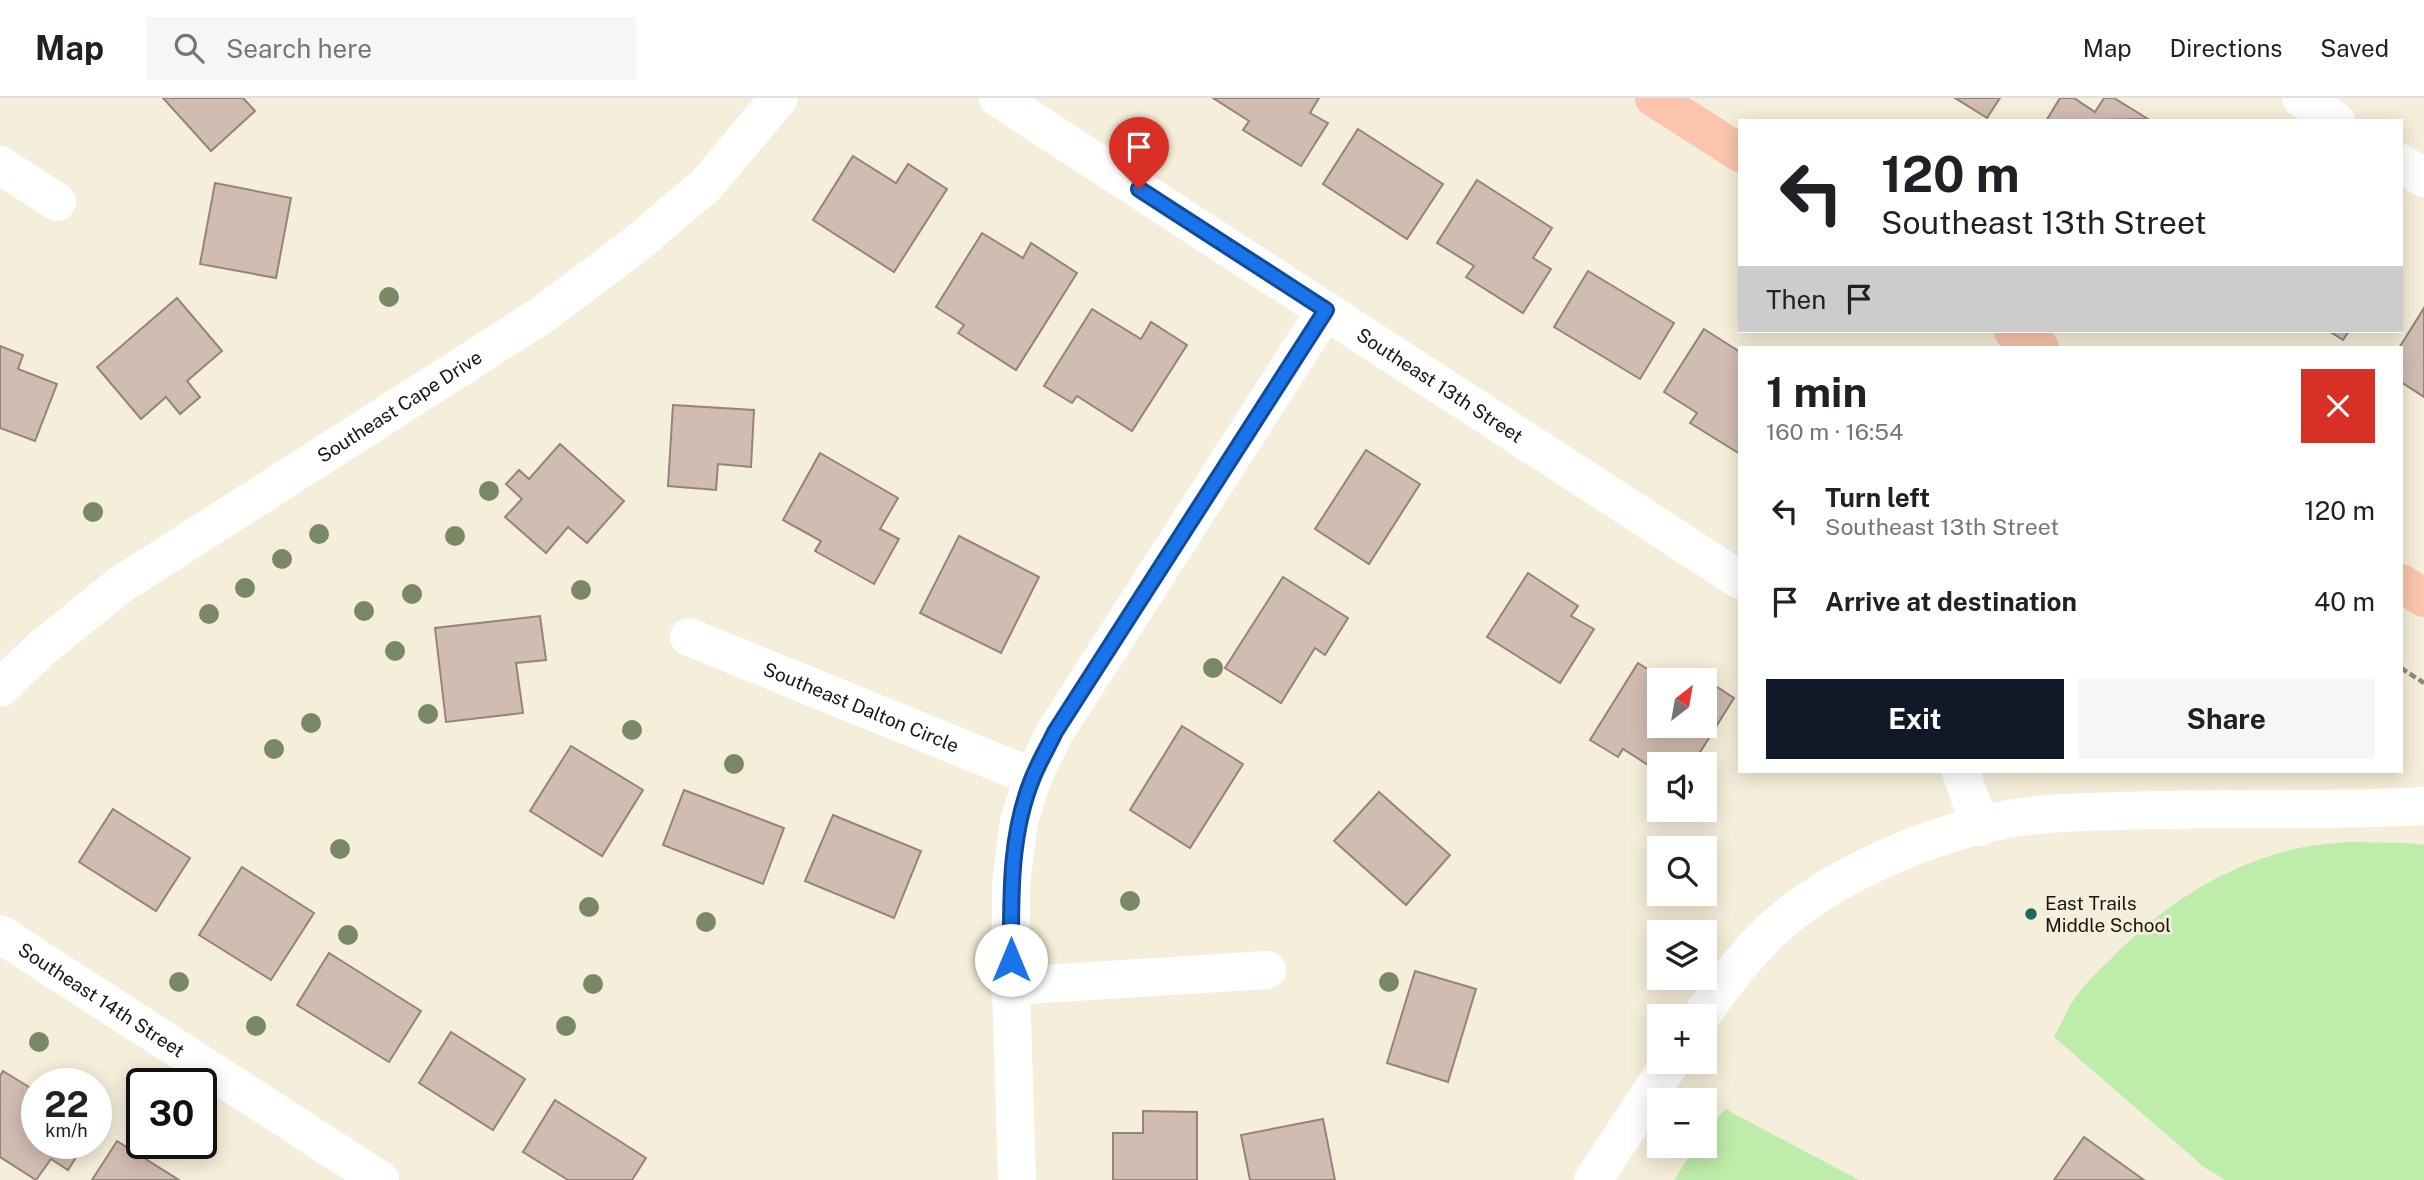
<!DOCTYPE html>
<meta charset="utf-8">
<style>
:root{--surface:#fff;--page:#f6f6f6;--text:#202124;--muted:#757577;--line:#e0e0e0;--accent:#111827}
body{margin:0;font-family:"Public Sans",sans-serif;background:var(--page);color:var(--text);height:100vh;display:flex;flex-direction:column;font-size:26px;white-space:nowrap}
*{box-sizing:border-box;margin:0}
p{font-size:23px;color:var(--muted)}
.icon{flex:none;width:38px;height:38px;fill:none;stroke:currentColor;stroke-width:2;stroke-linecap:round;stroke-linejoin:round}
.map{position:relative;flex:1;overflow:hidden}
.panel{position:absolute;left:1738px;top:248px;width:665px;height:427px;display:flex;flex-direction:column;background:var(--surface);border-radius:0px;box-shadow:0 4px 18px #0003}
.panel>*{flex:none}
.guide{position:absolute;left:1738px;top:21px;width:665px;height:214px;border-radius:0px;box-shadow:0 4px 18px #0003;background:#fff;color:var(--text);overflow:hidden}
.needle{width:46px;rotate:31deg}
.tools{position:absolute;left:1647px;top:570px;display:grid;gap:14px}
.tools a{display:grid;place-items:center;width:70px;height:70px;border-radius:0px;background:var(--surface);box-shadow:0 4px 18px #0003;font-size:35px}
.speed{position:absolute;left:21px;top:970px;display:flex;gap:14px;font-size:35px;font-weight:700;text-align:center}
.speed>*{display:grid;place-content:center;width:91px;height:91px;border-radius:50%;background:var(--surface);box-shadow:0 4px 18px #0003;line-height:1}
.speed small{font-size:18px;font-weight:400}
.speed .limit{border:4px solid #111;border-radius:10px;background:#fff;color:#111}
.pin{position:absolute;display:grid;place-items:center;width:60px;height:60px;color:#fff;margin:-72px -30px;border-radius:50% 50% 50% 0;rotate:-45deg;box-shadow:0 0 7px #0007}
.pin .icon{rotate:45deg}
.me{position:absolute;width:77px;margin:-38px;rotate:0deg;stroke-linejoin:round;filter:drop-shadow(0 0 5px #0008)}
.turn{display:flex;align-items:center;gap:24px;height:147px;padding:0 28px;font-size:32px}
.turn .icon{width:91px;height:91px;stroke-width:2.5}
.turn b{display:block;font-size:49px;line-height:60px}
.then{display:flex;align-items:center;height:66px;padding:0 28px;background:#0003;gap:14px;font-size:26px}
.round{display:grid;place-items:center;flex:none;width:74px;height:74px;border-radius:0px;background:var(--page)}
.summary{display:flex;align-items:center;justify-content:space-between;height:119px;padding:0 28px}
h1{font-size:42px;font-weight:700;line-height:52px}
.button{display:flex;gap:14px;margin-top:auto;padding:14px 28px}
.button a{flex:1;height:80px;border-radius:0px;background:var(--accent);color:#fff;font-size:28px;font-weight:700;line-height:80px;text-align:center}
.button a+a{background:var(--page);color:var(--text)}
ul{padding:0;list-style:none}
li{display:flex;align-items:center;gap:21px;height:91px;padding:0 28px}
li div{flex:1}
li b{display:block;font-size:26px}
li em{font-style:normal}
header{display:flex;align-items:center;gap:42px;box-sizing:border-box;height:98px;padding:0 35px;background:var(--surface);border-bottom:2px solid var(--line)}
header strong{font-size:33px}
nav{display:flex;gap:38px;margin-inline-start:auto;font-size:24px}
.search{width:490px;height:63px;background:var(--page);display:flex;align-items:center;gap:18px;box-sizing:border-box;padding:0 24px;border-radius:0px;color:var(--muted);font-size:26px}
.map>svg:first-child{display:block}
.green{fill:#beecab}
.building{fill:#d1bcb2;stroke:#968379;stroke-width:2}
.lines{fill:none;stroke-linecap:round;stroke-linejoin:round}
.path{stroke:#8d897b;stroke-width:4.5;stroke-dasharray:7 3.5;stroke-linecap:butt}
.minor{stroke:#fff;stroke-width:38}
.major{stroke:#fbc5ad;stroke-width:38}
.tree{fill:#7a8965}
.route-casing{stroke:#114b97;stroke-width:18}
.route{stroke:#1a73e8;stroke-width:12}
.poi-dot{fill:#1e6860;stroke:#f5eeda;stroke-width:2.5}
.labels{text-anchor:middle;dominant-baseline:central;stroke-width:6;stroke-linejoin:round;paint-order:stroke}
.street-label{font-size:19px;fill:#18160f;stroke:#f5eeda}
.poi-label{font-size:19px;fill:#18160f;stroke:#f5eeda;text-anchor:start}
</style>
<header>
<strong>Map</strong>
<div class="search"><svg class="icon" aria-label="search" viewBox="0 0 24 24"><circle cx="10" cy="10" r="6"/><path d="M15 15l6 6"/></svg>Search here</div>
<nav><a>Map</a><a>Directions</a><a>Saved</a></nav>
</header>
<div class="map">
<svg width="2424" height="1082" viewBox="0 0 2424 1082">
<rect width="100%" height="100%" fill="#f5eeda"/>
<g class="green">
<path d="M 2347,744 L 2408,745 L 2424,747 L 2424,1082 L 2225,1082 L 2204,1069 L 2054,939 C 2060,928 2065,916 2071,906 C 2081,890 2096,875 2110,862 C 2163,807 2220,770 2294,751 C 2311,747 2330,746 2347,744 Z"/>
<polygon points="1725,1011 1859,1082 1674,1082 1696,1048 1704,1048 1705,1037"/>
</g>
<g class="building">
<polygon points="163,0 243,0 255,13 211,53"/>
<polygon points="1213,0 1319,0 1310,15 1328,25 1301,68 1243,32 1249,23"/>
<polygon points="1955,0 2000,0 1987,20"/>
<polygon points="2060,0 2074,0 2095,14 2104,0 2114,0 2148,21 2046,23"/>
<polygon points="1358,31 1443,86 1407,141 1323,86"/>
<polygon points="853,58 896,85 908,66 947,91 894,174 813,122"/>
<polygon points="1477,82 1552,130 1533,160 1551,171 1523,215 1466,179 1474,168 1437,145"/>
<polygon points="215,85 291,100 276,180 200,166"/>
<polygon points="982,135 1023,160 1031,145 1077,175 1016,272 958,235 964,227 936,209"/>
<polygon points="1588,173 1674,225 1640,281 1554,229"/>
<polygon points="177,200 222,253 187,283 200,299 180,316 166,299 141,321 97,269"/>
<polygon points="2424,210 2424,299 2401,284 2399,250"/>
<polygon points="1092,211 1141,241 1151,224 1187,247 1132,333 1077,298 1072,305 1044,288"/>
<polygon points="1704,231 1740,254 1740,356 1690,325 1697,315 1664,294"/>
<polygon points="2329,233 2349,233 2343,242"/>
<polygon points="0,248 23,257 18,271 57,286 35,343 0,330"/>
<polygon points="673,307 754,312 751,369 718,366 716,392 668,388"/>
<polygon points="560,346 624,403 587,445 568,429 546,455 505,419 522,401 506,386 519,372 529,381"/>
<polygon points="1366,352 1420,386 1369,466 1315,431"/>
<polygon points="820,355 898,400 880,431 899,441 874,486 815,453 821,443 783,422"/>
<polygon points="959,438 1039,479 1001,555 920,515"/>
<polygon points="1528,475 1578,508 1571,518 1594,531 1560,585 1487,539"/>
<polygon points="1283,479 1348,520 1325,557 1315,550 1281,605 1225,570"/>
<polygon points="540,518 546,562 516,565 523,615 446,624 435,530"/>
<polygon points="1638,565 1666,583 1659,583 1659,628 1704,628 1704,583 1693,583 1697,576 1734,600 1692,667 1659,667 1659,674 1623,651 1618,659 1590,642"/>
<polygon points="1182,628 1243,666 1190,750 1130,712"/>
<polygon points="571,648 643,692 602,758 530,713"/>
<polygon points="684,692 784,730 763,786 663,747"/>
<polygon points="1379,694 1450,757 1406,807 1334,743"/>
<polygon points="113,711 190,760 156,813 79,764"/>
<polygon points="833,717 921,753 894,820 805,783"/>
<polygon points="242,769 314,815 271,882 199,837"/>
<polygon points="329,855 421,913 389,964 297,907"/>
<polygon points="1415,873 1476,891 1448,984 1387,965"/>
<polygon points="451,934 525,981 493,1032 419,985"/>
<polygon points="3,973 37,994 37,1045 85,1045 68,1072 51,1061 36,1082 0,1059 0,978"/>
<polygon points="555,1002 646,1060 632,1082 568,1082 523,1054"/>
<polygon points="1143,1013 1197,1014 1197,1082 1113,1082 1113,1035 1143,1035"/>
<polygon points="1323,1021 1335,1082 1250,1082 1241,1037"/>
<polygon points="2084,1039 2144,1082 2054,1082"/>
<polygon points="117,1043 179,1082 92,1082"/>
</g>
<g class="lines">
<polyline class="path" points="2401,570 2424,585"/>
<g class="minor">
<path id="s1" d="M 998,0 L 1740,482"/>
<polyline points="2301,0 2336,23"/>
<polyline points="2401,65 2424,80"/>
<polyline points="0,67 57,104"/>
<path id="s2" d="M 689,539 L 1033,679"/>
<path id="s3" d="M 0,590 L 42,550 L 120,487 L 542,217 L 634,148 L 707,86 L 779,0"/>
<polyline points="1961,674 1980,729"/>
<path id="s4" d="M 0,836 L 380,1082"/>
<polyline points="1011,888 1267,872"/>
<path d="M 1701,919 C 1724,884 1751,849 1783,822 C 1842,773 1939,732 2015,720 C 2050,714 2086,714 2121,713 C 2222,709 2323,714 2424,708"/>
<polyline points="1017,1082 1011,888 1011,785 1019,723 1033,679 1055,634 1326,212"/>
<polyline points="1593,1082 1671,964"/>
</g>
<g class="major">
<polyline points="1654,0 1740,55"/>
<polyline points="2013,233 2040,250"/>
<polyline points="2401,485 2424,500"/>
</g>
</g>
<g class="tree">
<circle cx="389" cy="199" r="10"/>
<circle cx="489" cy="393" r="10"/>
<circle cx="93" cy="414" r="10"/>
<circle cx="319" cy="436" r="10"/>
<circle cx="455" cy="438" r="10"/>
<circle cx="282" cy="461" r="10"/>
<circle cx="245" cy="490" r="10"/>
<circle cx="581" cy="492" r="10"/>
<circle cx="412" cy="496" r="10"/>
<circle cx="364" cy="513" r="10"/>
<circle cx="209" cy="516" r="10"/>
<circle cx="395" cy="553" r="10"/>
<circle cx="1213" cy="570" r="10"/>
<circle cx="428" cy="616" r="10"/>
<circle cx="311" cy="625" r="10"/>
<circle cx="632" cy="632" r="10"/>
<circle cx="274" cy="651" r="10"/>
<circle cx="734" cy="666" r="10"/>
<circle cx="340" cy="751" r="10"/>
<circle cx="1130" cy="803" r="10"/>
<circle cx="589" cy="809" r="10"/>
<circle cx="706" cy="824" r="10"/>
<circle cx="348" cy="837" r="10"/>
<circle cx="179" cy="884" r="10"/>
<circle cx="1389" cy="884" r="10"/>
<circle cx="593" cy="886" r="10"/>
<circle cx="256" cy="928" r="10"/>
<circle cx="566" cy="928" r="10"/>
<circle cx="39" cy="944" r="10"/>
</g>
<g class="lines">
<defs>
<path id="route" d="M 1011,862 C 1011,800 1009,737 1033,679 C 1039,664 1048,649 1055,634 L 1326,212 L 1139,91"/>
</defs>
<use href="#route" class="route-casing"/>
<use href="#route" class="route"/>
</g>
<circle class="poi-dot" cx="2031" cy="816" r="7"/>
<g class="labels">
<g class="street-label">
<text stroke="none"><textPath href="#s1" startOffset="527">Southeast 13th Street</textPath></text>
<text stroke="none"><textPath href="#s3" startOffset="490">Southeast Cape Drive</textPath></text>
<text stroke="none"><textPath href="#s2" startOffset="186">Southeast Dalton Circle</textPath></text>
<text stroke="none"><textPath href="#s4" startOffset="121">Southeast 14th Street</textPath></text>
</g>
<g class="poi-label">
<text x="2045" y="805">East Trails<tspan x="2045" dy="22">Middle School</tspan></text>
</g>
</g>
</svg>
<div class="tools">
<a><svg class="needle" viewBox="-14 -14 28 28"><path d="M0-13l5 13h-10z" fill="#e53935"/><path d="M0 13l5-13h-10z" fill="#757577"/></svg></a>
<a><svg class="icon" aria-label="sound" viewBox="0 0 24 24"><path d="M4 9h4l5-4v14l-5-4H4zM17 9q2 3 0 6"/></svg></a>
<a><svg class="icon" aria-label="search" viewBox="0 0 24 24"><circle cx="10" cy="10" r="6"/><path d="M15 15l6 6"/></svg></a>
<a><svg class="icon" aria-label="layers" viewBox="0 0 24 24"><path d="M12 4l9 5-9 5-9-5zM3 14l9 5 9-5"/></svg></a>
<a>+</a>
<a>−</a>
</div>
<div class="speed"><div>22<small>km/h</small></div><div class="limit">30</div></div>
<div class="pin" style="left:1139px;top:91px;background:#d93025"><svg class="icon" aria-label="arrive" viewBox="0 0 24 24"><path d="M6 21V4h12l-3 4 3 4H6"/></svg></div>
<svg class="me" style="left:1011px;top:862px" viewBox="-20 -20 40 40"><circle r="19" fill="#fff"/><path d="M0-13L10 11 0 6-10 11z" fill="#1a73e8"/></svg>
<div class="guide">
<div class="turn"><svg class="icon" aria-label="left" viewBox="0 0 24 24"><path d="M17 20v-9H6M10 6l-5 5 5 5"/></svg><div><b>120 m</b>Southeast 13th Street</div></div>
<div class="then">Then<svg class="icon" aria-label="arrive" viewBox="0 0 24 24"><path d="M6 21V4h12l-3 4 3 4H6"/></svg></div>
</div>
<section class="panel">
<div class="summary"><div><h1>1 min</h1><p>160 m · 16:54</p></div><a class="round" style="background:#d93025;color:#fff"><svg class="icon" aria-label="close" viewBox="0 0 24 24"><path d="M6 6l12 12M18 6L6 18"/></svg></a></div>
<ul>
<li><svg class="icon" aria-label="left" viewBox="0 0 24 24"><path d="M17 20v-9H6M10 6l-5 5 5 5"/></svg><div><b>Turn left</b><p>Southeast 13th Street</p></div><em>120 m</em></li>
<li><svg class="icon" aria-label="arrive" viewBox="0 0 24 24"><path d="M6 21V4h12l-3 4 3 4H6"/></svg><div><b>Arrive at destination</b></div><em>40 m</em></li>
</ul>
<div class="button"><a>Exit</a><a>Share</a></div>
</section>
</div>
